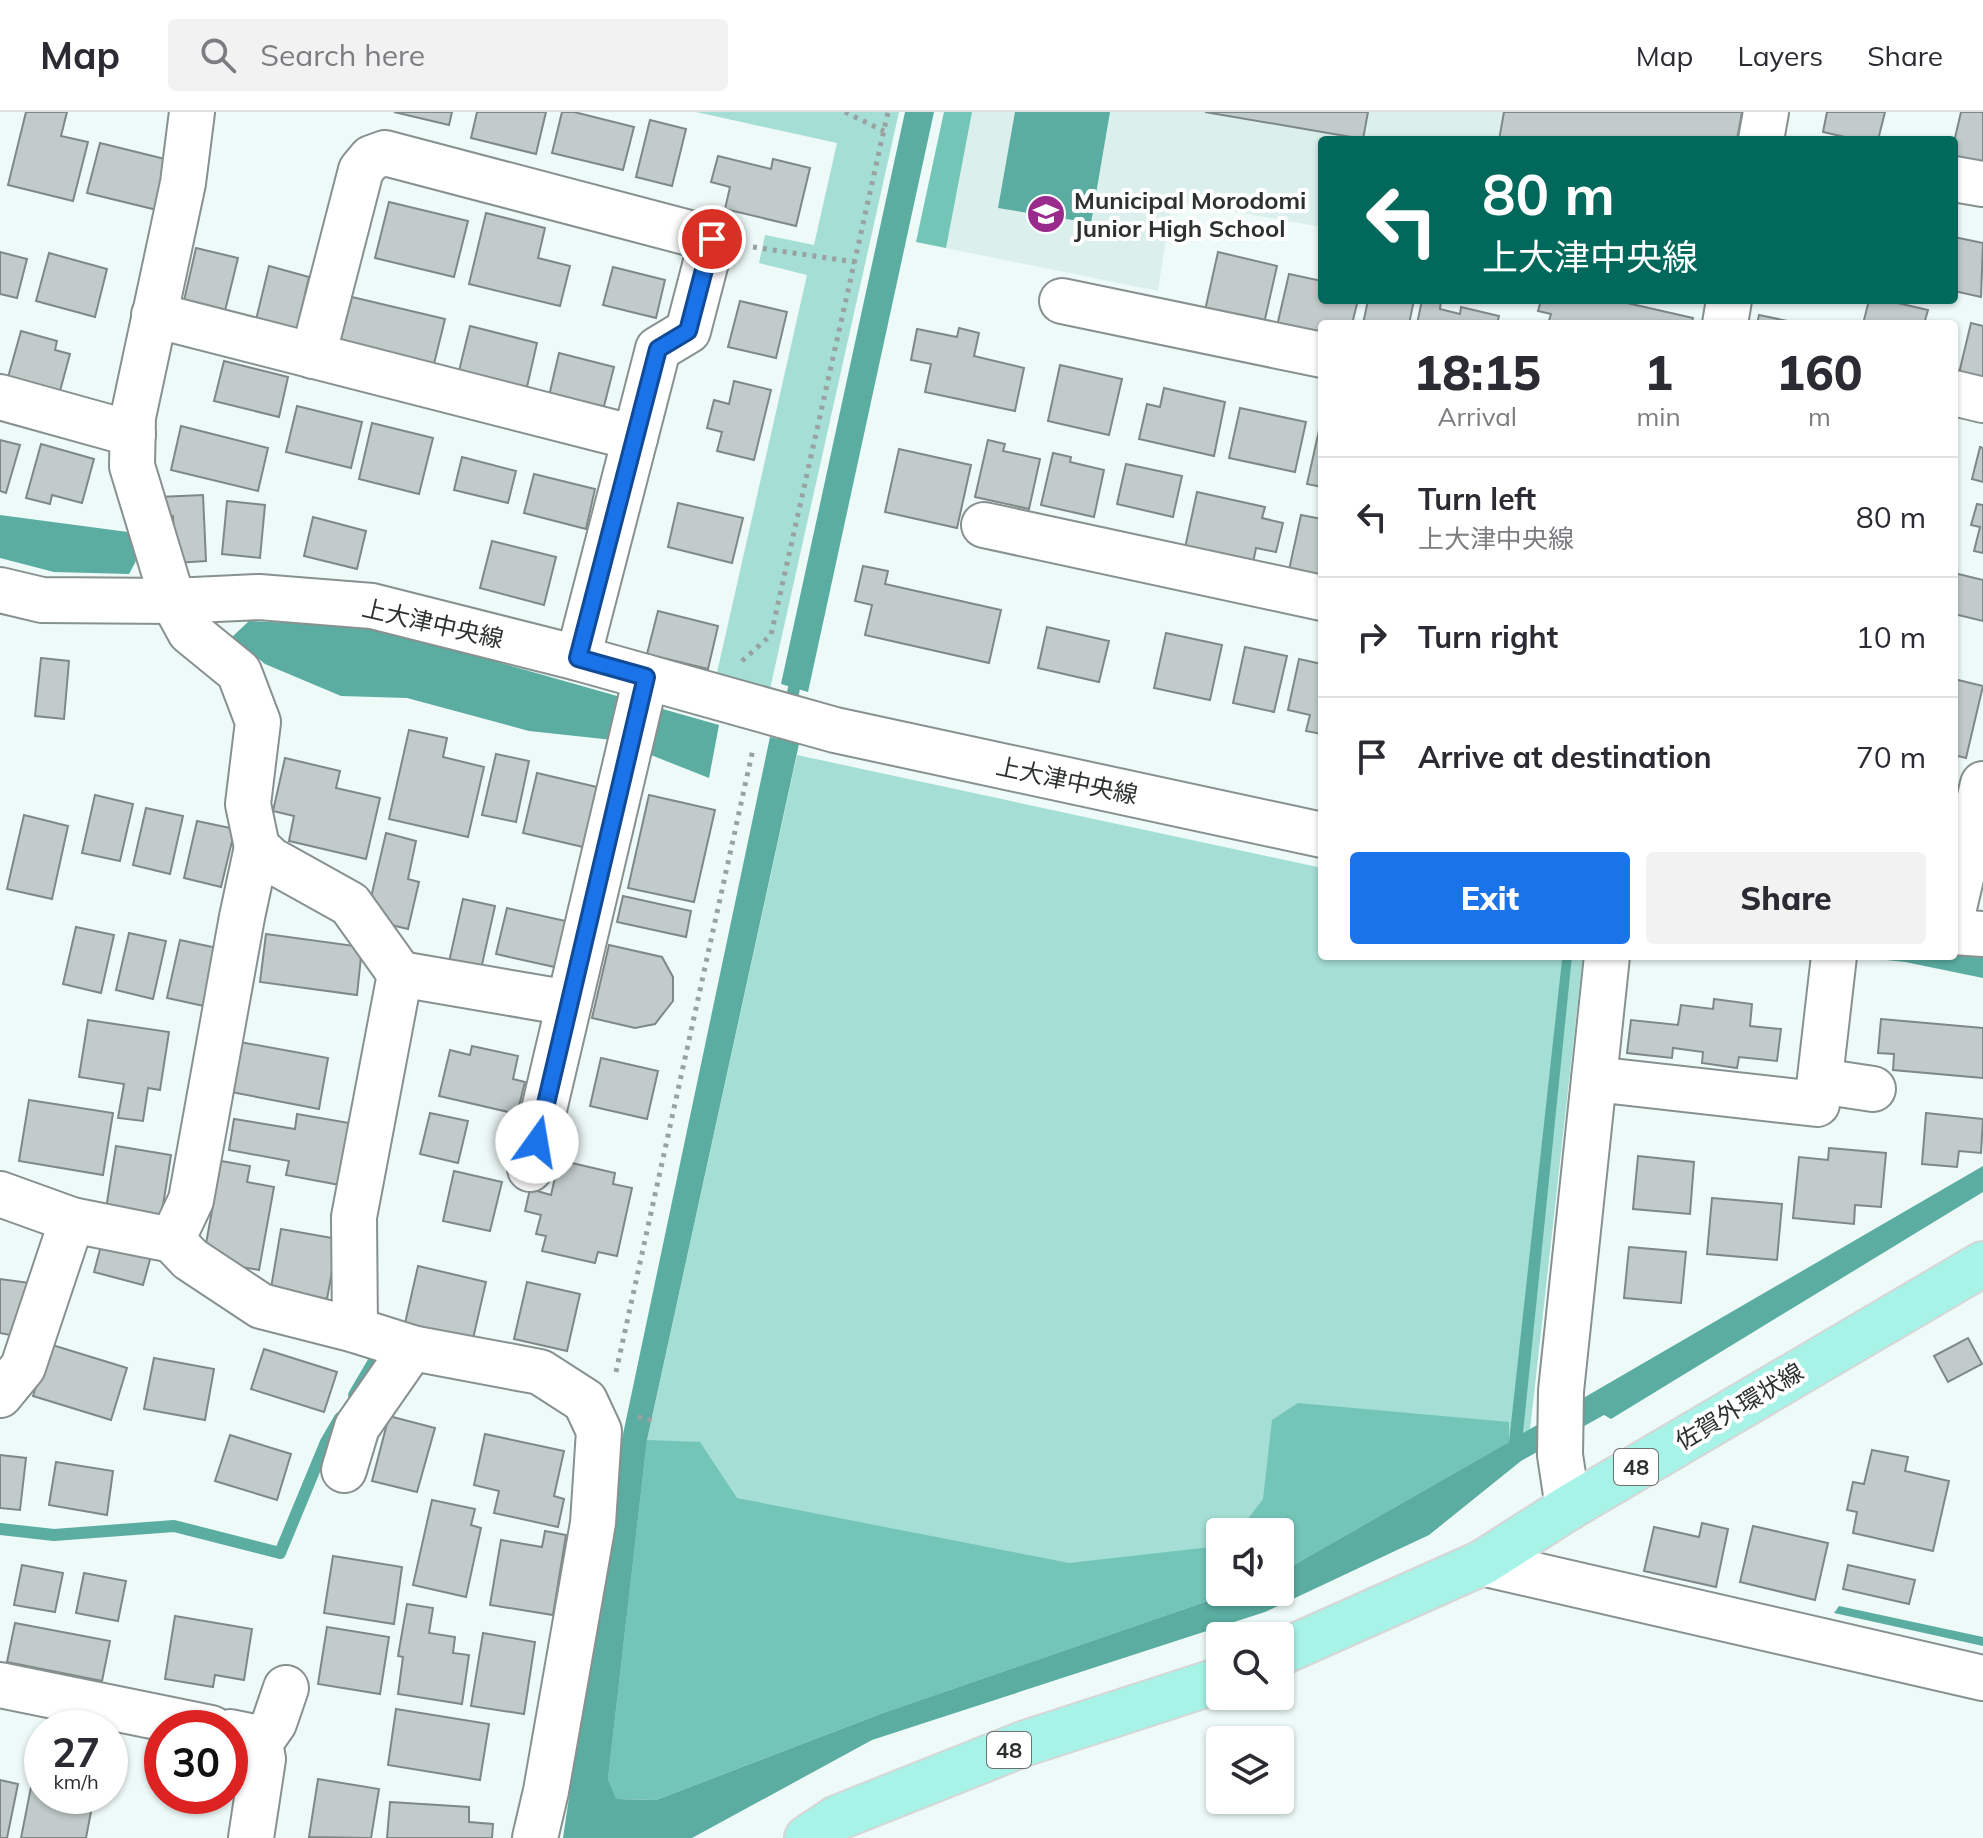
<!DOCTYPE html>
<meta charset="utf-8">
<style>
:root{--surface:#fff;--page:#f2f2f3;--text:#2b2b33;--muted:#7c7c81;--line:#e1e1e2;--accent:#1a73e8}
body{margin:0;font-family:Mulish,"Noto Sans JP",sans-serif;background:var(--page);color:var(--text);height:100vh;display:flex;flex-direction:column;font-size:30px;white-space:nowrap}
*{box-sizing:border-box;margin:0}
p{font-size:26px;color:var(--muted)}
.icon{flex:none;width:44px;height:44px;fill:none;stroke:currentColor;stroke-width:2;stroke-linecap:round;stroke-linejoin:round}
.map{position:relative;flex:1;overflow:hidden}
.details{position:absolute;left:1318px;top:208px;width:640px;height:640px;display:flex;flex-direction:column;background:var(--surface);border-radius:8px;box-shadow:0 2px 6px #0004}
.details>*{flex:none}
.guide{position:absolute;left:1318px;top:24px;width:640px;height:168px;border-radius:8px;box-shadow:0 2px 6px #0004;background:#00695c;color:#fff;overflow:hidden}
.controls{position:absolute;left:1206px;top:1406px;display:grid;gap:16px}
.controls a{display:grid;place-items:center;width:88px;height:88px;border-radius:8px;background:var(--surface);box-shadow:0 2px 6px #0004;font-size:40px}
.speed{position:absolute;left:24px;top:1598px;display:flex;gap:16px;font-size:40px;font-weight:700;text-align:center}
.speed>*{display:grid;place-content:center;width:104px;height:104px;border-radius:50%;background:var(--surface);box-shadow:0 2px 6px #0004;line-height:1}
.speed small{font-size:20px;font-weight:400}
.speed .limit{border:12px solid #d22;background:#fff;color:#111}
.pin{position:absolute;display:grid;place-items:center;width:68px;height:68px;color:#fff;margin:-34px;border:4px solid #fff;border-radius:50%;box-shadow:0 2px 8px #0007}
.me{position:absolute;width:88px;margin:-44px;rotate:13deg;stroke-linejoin:round;filter:drop-shadow(0 0 6px #0008)}
.turn{display:flex;align-items:center;gap:28px;height:168px;padding:0 32px;font-size:36px}
.turn .icon{width:104px;height:104px;stroke-width:2.5}
.turn b{display:block;font-size:56px;line-height:68px}
.eta{display:flex;justify-content:space-evenly;align-items:center;height:136px;text-align:center}
.eta b{font-size:48px;font-weight:800;line-height:56px}
.cta{display:flex;gap:16px;margin-top:auto;padding:16px 32px}
.cta a{flex:1;height:92px;border-radius:8px;background:var(--accent);color:#fff;font-size:32px;font-weight:800;line-height:92px;text-align:center}
.cta a+a{background:var(--page);color:var(--text)}
ul{padding:0;list-style:none}
li{display:flex;align-items:center;gap:24px;height:120px;padding:0 32px;border-top:2px solid var(--line)}
li div{flex:1}
li b{display:block;font-size:30px}
li em{font-style:normal}
header{display:flex;align-items:center;gap:48px;box-sizing:border-box;height:112px;padding:0 40px;background:var(--surface);border-bottom:2px solid var(--line)}
header strong{font-size:38px}
nav{display:flex;gap:44px;margin-inline-start:auto;font-size:28px}
.search{width:560px;height:72px;background:var(--page);display:flex;align-items:center;gap:20px;box-sizing:border-box;padding:0 28px;border-radius:8px;color:var(--muted);font-size:30px}
.map>svg:first-child{display:block}
.built{fill:#dbf0ec}
.green{fill:#a5ded4}
.forest{fill:#73c5b8}
.water{fill:#5bada1}
.lines{fill:none;stroke-linecap:round;stroke-linejoin:round}
.stream{stroke:#5bada1;stroke-width:12}
.building{fill:#c1ccca;stroke:#7e8987;stroke-width:2}
.minor-casing{stroke:#87918f;stroke-width:48}
.tertiary-casing{stroke:#87918f;stroke-width:48}
.primary-casing{stroke:#d5d6d6;stroke-width:48}
.path{stroke:#99a2a0;stroke-width:5;stroke-dasharray:4 6;stroke-linecap:butt}
.minor{stroke:#fff;stroke-width:44}
.tertiary{stroke:#fff;stroke-width:44}
.primary{stroke:#a7f3e8;stroke-width:44}
.route-casing{stroke:#114b97;stroke-width:20}
.route{stroke:#1a73e8;stroke-width:14}
.labels{text-anchor:middle;dominant-baseline:central;stroke-width:8;stroke-linejoin:round;paint-order:stroke}
.shield{fill:#fff;stroke:#6c706f;stroke-width:2}
.shield-label{font-size:22px;font-weight:bold;fill:#2d3231}
.poi-label{font-size:24px;font-weight:bold;fill:#2d3231;stroke:#fff;text-anchor:start}
.street-label{font-size:24px;fill:#2d3231;stroke:#fff}
</style>
<header>
<strong>Map</strong>
<div class="search"><svg class="icon" aria-label="search" viewBox="0 0 24 24"><circle cx="10" cy="10" r="6"/><path d="M15 15l6 6"/></svg>Search here</div>
<nav><a>Map</a><a>Layers</a><a>Share</a></nav>
</header>
<div class="map">
<svg width="1983" height="1726" viewBox="0 0 1983 1726">
<rect width="100%" height="100%" fill="#eefaf8"/>
<polygon class="built" points="944,0 1753,0 1748,28 1322,28 1322,115 1172,89 1158,179 916,130"/>
<g class="green">
<polygon points="696,0 899,0 770,577 716,565 807,163 759,151 765,123 814,133 837,31"/>
<polygon points="797,643 1322,756 1322,844 1583,844 1530,1318 1280,1461 1280,1420 1220,1420 1220,1480 1234,1480 883,1601 608,1667 647,1328"/>
</g>
<g class="forest">
<polygon points="944,0 972,0 946,136 916,130"/>
<polygon points="1298,1291 1509,1310 1509,1330 1280,1461 1280,1420 1238,1420 1263,1387 1272,1308"/>
<polygon points="647,1328 700,1330 737,1386 1069,1451 1220,1434 1220,1480 1234,1480 883,1601 656,1688 615,1687 608,1667"/>
</g>
<g class="water">
<polygon points="905,0 934,0 808,580 781,572"/>
<polygon points="1015,0 1110,0 1091,111 998,96"/>
<polygon points="0,403 128,420 136,449 129,462 54,460 0,446"/>
<polygon points="249,509 375,515 719,613 709,666 613,628 529,619 407,586 341,584 265,552 232,525"/>
<polygon points="770,625 799,632 647,1328 608,1667 616,1687 656,1688 883,1601 1234,1480 1280,1480 1280,1461 1509,1330 1562,848 1559,844 1572,844 1523,1321 1983,1054 1983,1080 1611,1307 1604,1303 1521,1349 1429,1423 1265,1500 872,1628 692,1726 563,1726 622,1327"/>
<polygon points="1954,843 1983,846 1983,866 1905,850 1848,844"/>
<polygon points="1839,1494 1983,1525 1983,1534 1834,1501"/>
</g>
<g class="lines">
<g class="stream">
<polyline points="784,628 794,576"/>
<polyline points="354,1283 374,1249"/>
<polyline points="0,1417 54,1423 174,1414 280,1441 326,1330 340,1306"/>
</g>
</g>
<g class="building">
<polygon points="26,0 67,0 61,24 88,30 73,89 8,73"/>
<polygon points="394,0 452,0 449,13"/>
<polygon points="477,0 546,0 536,42 471,26"/>
<polygon points="562,0 574,0 634,15 623,58 552,41"/>
<polygon points="1205,0 1368,0 1363,27"/>
<polygon points="1504,0 1742,0 1737,28 1499,28"/>
<polygon points="1827,0 1885,0 1878,28 1858,28 1823,20"/>
<polygon points="1961,0 1983,0 1983,50 1954,44 1954,30"/>
<polygon points="650,8 686,17 672,74 636,65"/>
<polygon points="100,31 173,49 161,99 87,81"/>
<polygon points="718,44 771,57 773,47 810,56 796,114 725,97 730,75 711,70"/>
<polygon points="389,90 468,109 454,165 375,146"/>
<polygon points="486,101 545,116 538,146 570,154 560,194 469,172"/>
<polygon points="1954,125 1983,131 1981,185 1954,179"/>
<polygon points="196,136 238,146 224,203 183,193"/>
<polygon points="0,140 27,147 17,186 0,182"/>
<polygon points="1218,140 1277,154 1263,216 1204,203"/>
<polygon points="49,141 107,157 95,205 36,189"/>
<polygon points="269,154 309,165 296,221 255,212"/>
<polygon points="613,155 665,168 656,206 603,193"/>
<polygon points="1289,162 1322,169 1322,188 1358,188 1352,212 1322,212 1322,225 1277,214"/>
<polygon points="352,185 445,207 433,256 339,233"/>
<polygon points="1368,188 1414,188 1409,212 1363,212"/>
<polygon points="1422,188 1441,188 1440,197 1460,202 1461,195 1499,204 1497,212 1417,212"/>
<polygon points="1541,188 1614,188 1693,206 1691,212 1548,212 1551,202 1538,199"/>
<polygon points="1869,188 1885,188 1928,198 1924,212 1863,212"/>
<polygon points="740,189 787,200 776,246 728,235"/>
<polygon points="1759,203 1802,212 1757,212"/>
<polygon points="1971,211 1983,214 1983,267 1959,261"/>
<polygon points="470,214 537,231 527,275 459,259"/>
<polygon points="959,216 979,221 974,244 1024,256 1015,299 925,280 931,252 911,248 917,217 957,225"/>
<polygon points="21,219 57,229 55,238 70,242 57,290 5,276"/>
<polygon points="559,241 614,255 603,298 549,284"/>
<polygon points="224,249 288,265 279,305 214,289"/>
<polygon points="1060,253 1122,267 1109,323 1048,309"/>
<polygon points="734,269 771,278 754,348 717,339 722,320 707,316 714,288 729,292"/>
<polygon points="1164,276 1225,290 1214,344 1139,327 1147,292 1160,295"/>
<polygon points="297,294 362,310 351,356 286,340"/>
<polygon points="1240,296 1306,310 1295,360 1229,346"/>
<polygon points="1322,305 1322,375 1307,372"/>
<polygon points="372,311 433,326 419,382 359,367"/>
<polygon points="181,314 268,336 258,379 171,358"/>
<polygon points="0,328 20,333 6,381 0,379"/>
<polygon points="988,328 1005,332 1003,339 1040,347 1029,397 975,385"/>
<polygon points="41,332 94,347 82,391 52,383 50,392 26,386"/>
<polygon points="1980,335 1983,336 1983,370 1972,367"/>
<polygon points="899,337 971,353 957,416 885,400"/>
<polygon points="1053,341 1071,345 1070,350 1104,358 1094,405 1041,393"/>
<polygon points="462,345 516,359 508,391 454,378"/>
<polygon points="1126,352 1182,364 1173,405 1117,392"/>
<polygon points="534,362 595,377 586,417 524,401"/>
<polygon points="1197,380 1265,395 1262,406 1283,411 1276,440 1256,436 1253,451 1185,436"/>
<polygon points="203,383 206,449 176,451 173,404 159,404 158,385"/>
<polygon points="227,389 265,393 260,446 222,442"/>
<polygon points="678,391 743,406 732,451 668,435"/>
<polygon points="1977,392 1983,393 1983,441 1974,439 1980,415 1971,413"/>
<polygon points="1301,403 1322,407 1322,465 1289,458"/>
<polygon points="313,405 366,419 357,457 304,444"/>
<polygon points="492,429 556,445 544,493 480,476"/>
<polygon points="863,454 888,459 885,472 1001,498 989,551 865,523 872,493 855,489"/>
<polygon points="1954,461 1983,468 1983,509 1954,502"/>
<polygon points="658,499 718,514 708,557 647,542"/>
<polygon points="1047,515 1109,529 1099,570 1038,556"/>
<polygon points="1166,521 1222,533 1210,588 1154,576"/>
<polygon points="1245,535 1287,544 1274,600 1233,591"/>
<polygon points="41,546 69,549 64,607 35,604"/>
<polygon points="1299,547 1322,552 1322,622 1306,619 1310,603 1288,598"/>
<polygon points="1954,567 1983,574 1966,646 1954,643"/>
<polygon points="409,618 447,626 443,645 484,655 468,725 389,707"/>
<polygon points="496,642 529,649 516,710 482,703"/>
<polygon points="285,646 340,659 336,676 380,686 366,747 289,729 294,704 273,699"/>
<polygon points="537,661 597,675 583,735 523,721"/>
<polygon points="95,683 133,692 120,749 82,741"/>
<polygon points="649,683 715,698 694,790 628,776"/>
<polygon points="146,696 183,704 170,762 133,753"/>
<polygon points="24,703 68,714 52,787 7,777"/>
<polygon points="197,709 235,717 221,775 184,766"/>
<polygon points="386,721 416,729 408,767 419,770 408,817 366,807"/>
<polygon points="623,784 691,799 686,825 617,810"/>
<polygon points="463,787 495,794 481,857 449,850"/>
<polygon points="507,796 570,810 559,856 496,842"/>
<polygon points="76,815 114,823 101,881 63,872"/>
<polygon points="129,821 166,829 153,887 116,878"/>
<polygon points="266,822 362,835 357,883 260,870"/>
<polygon points="180,828 217,836 204,894 167,886"/>
<polygon points="609,833 662,845 673,865 673,889 655,912 635,916 592,906"/>
<polygon points="1714,887 1752,892 1750,914 1781,917 1777,949 1739,945 1737,956 1702,951 1703,940 1673,936 1672,946 1627,941 1631,908 1678,913 1681,893 1713,897"/>
<polygon points="1881,907 1983,916 1983,966 1893,958 1894,942 1878,941"/>
<polygon points="88,908 169,920 160,978 148,976 143,1009 118,1006 124,972 79,965"/>
<polygon points="240,930 328,946 319,997 231,980"/>
<polygon points="472,934 518,944 513,967 525,970 517,1002 439,984 450,938 470,943"/>
<polygon points="601,946 658,959 647,1007 590,994"/>
<polygon points="29,988 113,1001 103,1063 19,1049"/>
<polygon points="430,1001 468,1009 458,1051 420,1042"/>
<polygon points="1926,1001 1983,1007 1981,1041 1959,1039 1957,1055 1922,1052"/>
<polygon points="297,1002 355,1012 345,1074 286,1063 289,1049 229,1038 234,1007 295,1017"/>
<polygon points="116,1034 171,1043 161,1106 106,1097"/>
<polygon points="1829,1036 1886,1041 1881,1095 1855,1093 1854,1112 1793,1106 1799,1045 1828,1048"/>
<polygon points="1638,1044 1694,1050 1690,1102 1633,1097"/>
<polygon points="559,1048 615,1061 613,1072 632,1076 617,1144 598,1140 595,1151 542,1139 546,1124 536,1122 541,1103 525,1099 530,1077 551,1083"/>
<polygon points="221,1049 250,1054 247,1070 274,1075 259,1158 203,1148"/>
<polygon points="454,1059 502,1070 490,1119 443,1109"/>
<polygon points="1712,1086 1782,1092 1777,1148 1707,1142"/>
<polygon points="281,1117 338,1127 327,1187 271,1176"/>
<polygon points="102,1130 151,1144 143,1173 94,1160"/>
<polygon points="1629,1135 1686,1140 1681,1191 1624,1186"/>
<polygon points="418,1154 486,1170 472,1231 404,1216"/>
<polygon points="0,1167 30,1171 21,1225 0,1221"/>
<polygon points="527,1170 580,1182 567,1239 514,1227"/>
<polygon points="1968,1226 1982,1252 1948,1270 1934,1244"/>
<polygon points="49,1232 127,1256 111,1308 33,1284"/>
<polygon points="264,1237 337,1260 324,1300 251,1277"/>
<polygon points="154,1246 214,1257 205,1308 144,1297"/>
<polygon points="389,1304 435,1316 417,1380 372,1369"/>
<polygon points="485,1322 564,1339 554,1384 564,1387 558,1415 494,1401 499,1379 474,1373"/>
<polygon points="230,1323 291,1342 277,1388 215,1369"/>
<polygon points="1872,1338 1908,1345 1905,1359 1949,1369 1933,1439 1853,1421 1857,1400 1847,1398 1853,1370 1864,1372"/>
<polygon points="0,1343 26,1346 20,1398 0,1396"/>
<polygon points="56,1350 113,1359 107,1403 49,1393"/>
<polygon points="432,1388 475,1397 471,1413 481,1416 466,1485 413,1473"/>
<polygon points="1702,1411 1728,1417 1716,1475 1644,1459 1654,1415 1699,1425"/>
<polygon points="1753,1414 1828,1431 1815,1488 1740,1470"/>
<polygon points="545,1419 566,1423 553,1503 490,1493 501,1428 542,1435"/>
<polygon points="333,1444 402,1455 394,1512 324,1501"/>
<polygon points="22,1453 63,1461 55,1500 14,1493"/>
<polygon points="1848,1453 1915,1468 1909,1492 1843,1477"/>
<polygon points="84,1461 126,1469 118,1509 76,1501"/>
<polygon points="407,1492 433,1496 429,1521 455,1525 453,1541 469,1543 462,1592 398,1582 403,1545 398,1544"/>
<polygon points="175,1504 252,1517 244,1568 215,1563 213,1575 165,1567"/>
<polygon points="15,1511 110,1529 102,1569 7,1550"/>
<polygon points="327,1515 389,1525 380,1582 318,1572"/>
<polygon points="483,1521 535,1530 524,1602 471,1594"/>
<polygon points="396,1597 489,1612 480,1668 388,1653"/>
<polygon points="318,1667 379,1677 371,1726 309,1725"/>
<polygon points="0,1668 18,1672 7,1726 0,1726"/>
<polygon points="32,1670 42,1672 42,1684 94,1684 86,1726 21,1726"/>
<polygon points="390,1690 469,1695 469,1710 493,1712 492,1726 387,1726"/>
</g>
<g class="lines">
<defs>
<g id="minor">
<polyline points="192,0 183,71 133,305 132,354 173,489 190,520 239,560 258,610 248,692 257,735 271,748 350,792 400,862 354,1105 355,1218"/>
<polyline points="1761,28 1766,0"/>
<polyline points="1954,67 1983,72"/>
<polyline points="1062,189 1322,243"/>
<polyline points="154,203 635,326 578,546"/>
<polyline points="1725,212 1729,188"/>
<polyline points="313,244 361,58 371,46 385,41 712,127 688,219 658,237 635,326"/>
<polyline points="1954,281 1983,288"/>
<polyline points="0,285 133,322"/>
<polyline points="984,413 1322,486"/>
<polyline points="1954,796 1983,672"/>
<polyline points="400,862 569,891"/>
<polyline points="1594,967 1817,992 1834,844"/>
<polyline points="1820,969 1873,977"/>
<polyline points="530,1057 646,565"/>
<polyline points="0,1082 72,1108"/>
<polyline points="172,1128 191,1088 242,805 257,735"/>
<polyline points="0,1283 23,1255 72,1108 172,1128 190,1147 261,1194 355,1218 412,1236 540,1260 585,1289 599,1319 593,1411 546,1679 535,1726"/>
<polyline points="344,1358 357,1315 412,1236"/>
<polyline points="1568,1396 1560,1343 1561,1279 1607,844"/>
<polyline points="1482,1451 1983,1566"/>
<polyline points="0,1573 211,1616"/>
<polyline points="230,1620 245,1623 260,1631 263,1647 251,1726"/>
<polyline points="260,1631 274,1611 286,1576"/>
</g>
<g id="tertiary">
<polyline points="0,478 42,488 173,489 259,485 372,494 578,546 835,618 1322,723"/>
<polyline points="1954,820 1983,822"/>
</g>
<g id="primary">
<polyline points="1280,1541 1482,1451 1568,1396 1983,1152"/>
<polyline points="807,1726 837,1706 1023,1632 1220,1568"/>
</g>
</defs>
<use href="#minor" class="minor-casing"/>
<use href="#tertiary" class="tertiary-casing"/>
<use href="#primary" class="primary-casing"/>
<g class="path">
<polyline points="845,0 884,19"/>
<polyline points="753,135 855,150"/>
<polyline points="742,549 771,523 888,0"/>
<polyline points="1774,846 1774,844"/>
<polyline points="616,1260 753,637"/>
<polyline points="638,1305 656,1309"/>
</g>
<use href="#minor" class="minor"/>
<use href="#tertiary" class="tertiary"/>
<use href="#primary" class="primary"/>
</g>
<g class="lines">
<defs>
<polyline id="route" points="537,1030 646,565 578,546 658,237 688,219 712,127"/>
</defs>
<use href="#route" class="route-casing"/>
<use href="#route" class="route"/>
</g>
<defs>
<symbol id="school-disc" viewBox="-11 -11 22 22"><circle r="9.5" fill="#982b8c" stroke="#fff"/><path d="M0-5L7-2L0 1L-7-2ZM-4 1L0 2.5L4 1V4Q0 6-4 4Z" fill="#fff"/></symbol>
</defs>
<g fill-rule="evenodd">
<use href="#school-disc" x="1024" y="80" width="44" height="44"/>
</g>
<g class="labels">
<g class="shield">
<rect x="1614" y="1337" width="44" height="36" rx="6"/>
<rect x="987" y="1620" width="44" height="36" rx="6"/>
</g>
<g class="shield-label">
<text x="1636" y="1355">48</text>
<text x="1009" y="1638">48</text>
</g>
<g class="poi-label">
<text x="1074" y="88">Municipal Morodomi<tspan x="1074" dy="28">Junior High School</tspan></text>
</g>
<g class="street-label">
<text transform="translate(433 511) rotate(13)">上大津中央線</text>
<text transform="translate(1067 668) rotate(12)">上大津中央線</text>
<text transform="translate(1739 1294) rotate(-31)">佐賀外環状線</text>
</g>
</g>
</svg>
<div class="controls">
<a><svg class="icon" aria-label="sound" viewBox="0 0 24 24"><path d="M4 9h4l5-4v14l-5-4H4zM17 9q2 3 0 6"/></svg></a>
<a><svg class="icon" aria-label="search" viewBox="0 0 24 24"><circle cx="10" cy="10" r="6"/><path d="M15 15l6 6"/></svg></a>
<a><svg class="icon" aria-label="layers" viewBox="0 0 24 24"><path d="M12 4l9 5-9 5-9-5zM3 14l9 5 9-5"/></svg></a>
</div>
<div class="speed"><div>27<small>km/h</small></div><div class="limit">30</div></div>
<div class="pin" style="left:712px;top:127px;background:#d93025"><svg class="icon" aria-label="arrive" viewBox="0 0 24 24"><path d="M6 21V4h12l-3 4 3 4H6"/></svg></div>
<svg class="me" style="left:537px;top:1030px" viewBox="-20 -20 40 40"><circle r="19" fill="#fff"/><path d="M0-13L10 11 0 6-10 11z" fill="#1a73e8"/></svg>
<div class="guide">
<div class="turn"><svg class="icon" aria-label="left" viewBox="0 0 24 24"><path d="M17 20v-9H6M10 6l-5 5 5 5"/></svg><div><b>80 m</b>上大津中央線</div></div>
</div>
<section class="details">
<div class="eta">
<div><b>18:15</b><p>Arrival</p></div>
<div><b>1</b><p>min</p></div>
<div><b>160</b><p>m</p></div>
</div>
<ul>
<li><svg class="icon" aria-label="left" viewBox="0 0 24 24"><path d="M17 20v-9H6M10 6l-5 5 5 5"/></svg><div><b>Turn left</b><p>上大津中央線</p></div><em>80 m</em></li>
<li><svg class="icon" aria-label="right" viewBox="0 0 24 24"><path d="M7 20v-9h11M14 6l5 5-5 5"/></svg><div><b>Turn right</b></div><em>10 m</em></li>
<li><svg class="icon" aria-label="arrive" viewBox="0 0 24 24"><path d="M6 21V4h12l-3 4 3 4H6"/></svg><div><b>Arrive at destination</b></div><em>70 m</em></li>
</ul>
<div class="cta"><a>Exit</a><a>Share</a></div>
</section>
</div>
